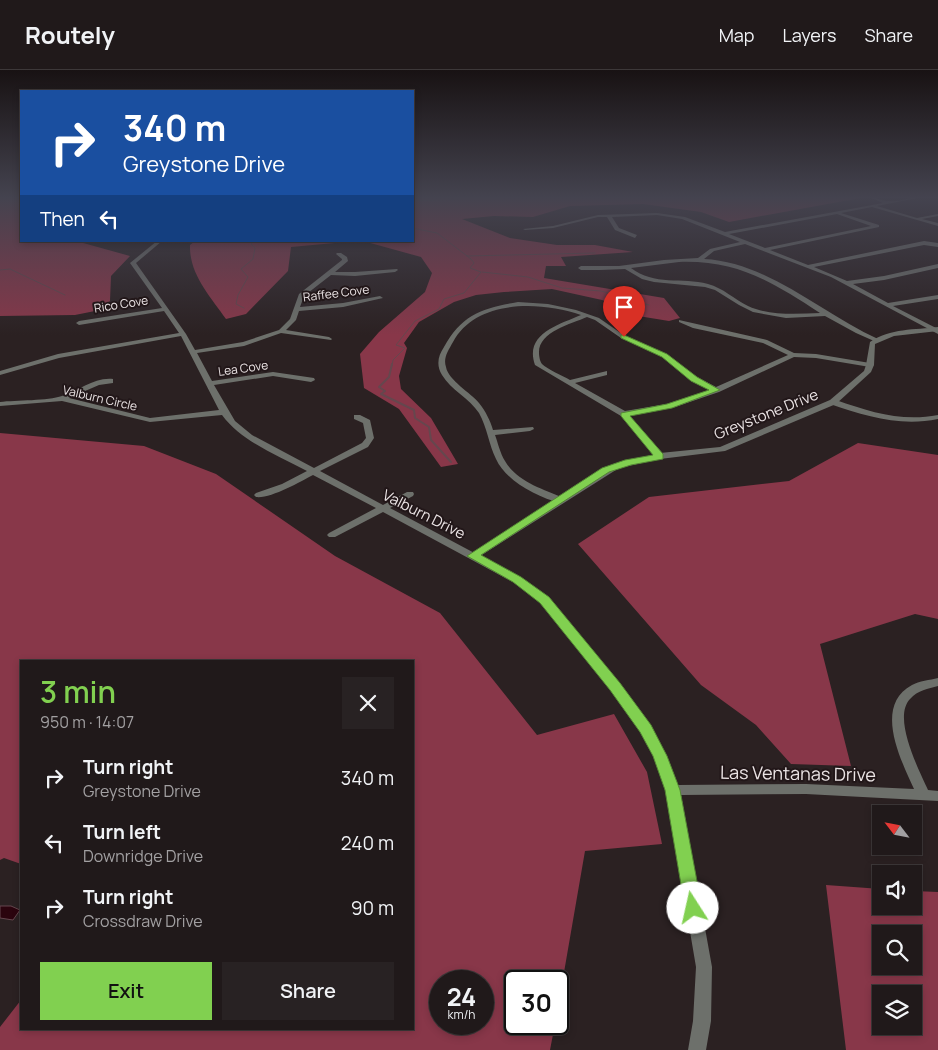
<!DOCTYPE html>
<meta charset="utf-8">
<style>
:root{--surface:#20191a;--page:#282223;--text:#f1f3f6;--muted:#a2a0a2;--line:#3d3839;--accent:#81d050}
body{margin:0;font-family:Manrope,sans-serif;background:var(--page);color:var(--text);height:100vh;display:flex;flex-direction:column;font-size:19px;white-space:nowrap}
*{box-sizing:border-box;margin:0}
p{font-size:16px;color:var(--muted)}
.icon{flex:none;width:28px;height:28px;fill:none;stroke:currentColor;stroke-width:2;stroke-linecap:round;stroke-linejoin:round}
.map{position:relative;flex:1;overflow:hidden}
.details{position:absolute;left:20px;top:590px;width:394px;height:370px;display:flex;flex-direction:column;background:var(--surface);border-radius:0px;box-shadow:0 2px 8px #0003,0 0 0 1px var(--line)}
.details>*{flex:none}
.top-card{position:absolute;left:20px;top:20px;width:394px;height:152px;border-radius:0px;box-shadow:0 2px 8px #0003,0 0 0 1px var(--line);background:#1a4fa0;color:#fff;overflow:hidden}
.needle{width:32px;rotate:302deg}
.buttons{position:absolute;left:872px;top:735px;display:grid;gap:10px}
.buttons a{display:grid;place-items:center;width:50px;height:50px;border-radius:0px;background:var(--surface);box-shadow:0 2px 8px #0003,0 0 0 1px var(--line);font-size:25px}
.speed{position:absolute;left:429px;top:900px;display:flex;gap:10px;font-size:25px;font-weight:700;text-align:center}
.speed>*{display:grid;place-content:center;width:65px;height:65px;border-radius:50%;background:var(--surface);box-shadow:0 2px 8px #0003,0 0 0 1px var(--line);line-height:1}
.speed small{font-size:12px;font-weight:400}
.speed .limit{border:2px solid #111;border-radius:8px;background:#fff;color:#111}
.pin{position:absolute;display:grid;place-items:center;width:42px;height:42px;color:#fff;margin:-51px -21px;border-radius:50% 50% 50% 0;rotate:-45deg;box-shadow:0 0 5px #0007}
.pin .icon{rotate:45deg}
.me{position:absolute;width:55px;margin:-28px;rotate:350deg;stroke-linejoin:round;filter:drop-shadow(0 0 4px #0008)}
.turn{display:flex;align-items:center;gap:18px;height:105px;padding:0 20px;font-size:22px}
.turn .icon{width:65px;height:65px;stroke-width:2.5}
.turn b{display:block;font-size:35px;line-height:42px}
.then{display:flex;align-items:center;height:48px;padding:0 20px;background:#0003;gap:10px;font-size:19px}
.round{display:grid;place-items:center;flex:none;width:52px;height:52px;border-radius:0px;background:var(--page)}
.headline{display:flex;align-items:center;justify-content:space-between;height:85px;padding:0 20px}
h1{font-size:30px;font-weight:600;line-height:38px;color:var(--accent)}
.primary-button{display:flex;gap:10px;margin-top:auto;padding:10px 20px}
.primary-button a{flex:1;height:58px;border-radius:0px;background:var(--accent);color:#111;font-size:20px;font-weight:600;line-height:58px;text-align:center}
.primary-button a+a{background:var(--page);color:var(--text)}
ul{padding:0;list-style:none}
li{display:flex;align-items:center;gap:15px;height:65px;padding:0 20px}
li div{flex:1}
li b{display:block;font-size:19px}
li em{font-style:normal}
header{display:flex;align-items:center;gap:30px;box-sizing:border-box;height:70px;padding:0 25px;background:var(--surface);border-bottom:1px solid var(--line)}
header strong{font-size:24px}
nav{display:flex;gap:28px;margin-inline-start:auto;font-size:18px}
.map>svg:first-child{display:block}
.forest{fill:#883749;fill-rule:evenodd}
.water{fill:#2b040e;stroke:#65474e}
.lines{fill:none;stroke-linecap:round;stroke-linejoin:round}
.stream-far1{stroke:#65474e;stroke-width:1}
.stream{stroke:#65474e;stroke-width:2}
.minor{fill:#6d706b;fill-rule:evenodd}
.tertiary{fill:#6d706b;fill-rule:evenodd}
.route{fill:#81d050;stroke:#548734}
.labels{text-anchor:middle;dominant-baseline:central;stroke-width:4;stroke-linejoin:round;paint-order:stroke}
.far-street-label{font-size:12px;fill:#ebe4e5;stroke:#221719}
.street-label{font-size:15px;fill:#ebe4e5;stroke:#221719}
.near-street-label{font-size:18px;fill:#ebe4e5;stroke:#221719}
</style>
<header>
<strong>Routely</strong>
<nav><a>Map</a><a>Layers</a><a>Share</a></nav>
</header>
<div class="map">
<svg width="938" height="980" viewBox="0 0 938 980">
<rect width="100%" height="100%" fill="#2b2122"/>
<g class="forest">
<polygon points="0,127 21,127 21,171 76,171 130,186 111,206 110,231 95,241 75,245 0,246"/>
<polygon points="413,127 866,127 729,152 701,142 643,134 570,136 533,147 494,146 462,149 510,168 557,175 595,175 633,182 561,187 566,196 546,196 544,208 664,228 680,248 669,251 632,245 620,237 602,230 552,219 504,222 476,225 454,232 419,252 404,273 407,278 399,306 401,319 431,348 458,394 441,397 399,339 364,318 360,284 379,262 425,222 432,203 421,187 363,171 412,171"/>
<path d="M 195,171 L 357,171 L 291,177 L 288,201 L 246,244 L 226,249 C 210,226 189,204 190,175 Z"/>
<path d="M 0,363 L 144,376 L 216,404 L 335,486 L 440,543 L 537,665 L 614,644 L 647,702 L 662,774 L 585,781 L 558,937 L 558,911 L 515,911 L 515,954 L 555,954 L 550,980 L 0,980 L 0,957 L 21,930 L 21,959 L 412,959 L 412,591 L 21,591 L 21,794 L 4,788 L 0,790 ZM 440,911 L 482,911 L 482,954 L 440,954 Z"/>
<polygon points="858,373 938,385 938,549 915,544 820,574 851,696 791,694 756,655 701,615 578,474 649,427 789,411"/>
<path d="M 826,815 L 881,819 L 881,836 L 914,836 L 914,821 L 938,822 L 938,980 L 846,980 ZM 881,864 L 914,864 L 914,896 L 881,896 ZM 881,924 L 914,924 L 914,956 L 881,956 Z"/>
</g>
<polygon class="water" points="0,836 11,836 20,840 13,850 0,848"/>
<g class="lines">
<g class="stream-far1">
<polyline points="412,131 521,127"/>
<polyline points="467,186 595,183"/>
<polyline points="0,200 10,199 65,225"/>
<polyline points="482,202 528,207 562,218 601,221 649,235"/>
<polyline points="244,238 236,234 238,225 248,207 241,199 253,189 255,178 251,174 254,171"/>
<polyline points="392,296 393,290 405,278 396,275 415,251 439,239 444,229 464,223 481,202 470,198 474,193 471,189 437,163 412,158"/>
</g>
<polyline class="stream" points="392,294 389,307 379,317 385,321 381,324 414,340 415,348 429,357 431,370 451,392"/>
<g class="minor">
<path d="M 869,127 C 876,127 882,131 889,131 C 900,132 911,127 922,127 L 877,136 L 917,148 L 938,144 L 938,146 L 922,149 L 938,153 L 938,156 L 872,137 L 841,143 L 879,155 L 879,157 L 770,180 L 808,195 L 924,171 L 938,173 L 938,177 L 924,175 L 814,197 L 847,211 L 884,206 L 938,194 L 938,198 L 884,210 L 853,214 L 888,233 L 938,225 L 938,229 L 893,236 L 938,259 L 938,264 L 831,207 L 745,174 L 714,181 L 704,189 C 768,192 822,244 878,269 L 878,271 L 874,271 L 856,263 L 825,246 L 786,248 L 753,242 L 739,235 L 715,220 L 705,217 L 654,212 L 642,209 L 625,199 L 600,200 L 581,200 L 578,198 L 581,196 L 619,196 L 664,190 L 698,188 L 710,179 L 740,172 L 682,149 L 657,145 L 612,147 L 619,158 L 637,165 L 635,168 L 615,160 L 607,147 L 598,147 L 553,158 L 525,160 L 523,159 L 553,156 L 598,145 L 657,143 L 685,147 L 725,162 L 883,133 ZM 837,144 L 871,156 L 765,178 L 729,164 ZM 679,192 C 738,190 772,212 820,243 C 796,244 770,246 748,236 C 734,229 723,218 708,214 C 682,207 654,216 631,198 Z"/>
<path d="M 157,171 L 162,171 L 136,193 L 186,264 L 195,280 L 243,272 L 279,260 L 290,249 L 299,224 L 342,190 L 342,189 L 336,184 L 337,183 L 341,183 L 347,187 L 348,191 L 335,202 L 355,202 L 397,199 L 398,200 L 395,202 L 355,206 L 331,205 L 304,226 L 300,237 L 343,233 L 380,226 L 383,228 L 343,237 L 299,241 L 296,250 L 286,260 L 329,267 L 332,269 L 331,270 L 281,263 L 244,276 L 197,283 L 212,311 L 273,302 L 314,308 L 315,310 L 311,312 L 273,306 L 214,315 L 235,351 L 252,365 L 314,398 L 362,373 L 366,368 L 363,353 L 354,349 L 354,345 L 360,345 L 370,350 L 374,368 L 368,377 L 320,401 L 383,435 L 407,422 L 413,422 L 414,424 L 413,426 L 390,438 L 521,508 L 549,528 L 619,614 L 650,656 L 667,686 L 678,715 L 806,714 L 914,719 C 901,690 873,636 912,615 C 919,611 930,610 938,608 L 938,616 C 928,619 918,620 910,629 C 892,648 919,700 928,720 L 938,721 L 938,731 L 806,724 L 681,725 L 712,897 L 711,951 L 706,980 L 688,980 L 693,951 L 696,897 L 666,720 L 653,686 L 641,662 L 611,620 L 541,532 L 513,512 L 383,442 L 335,467 L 329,467 L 327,465 L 329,463 L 376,438 L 313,405 C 300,412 270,429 256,427 L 254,425 L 256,423 L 282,414 L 307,401 C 277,385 242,372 222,345 L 150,352 L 62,331 L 0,336 L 0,332 C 16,330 48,331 62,326 C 79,321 94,307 113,309 L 113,313 L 99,315 L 69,328 L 150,348 L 219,340 L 181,266 L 59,288 L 0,305 L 0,301 L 58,284 L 179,263 L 164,241 L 79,255 L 76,253 L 79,251 L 162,238 L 130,193 Z"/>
<path d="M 518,232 L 548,234 L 576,240 L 599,248 L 625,266 L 666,284 L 697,307 L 716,317 L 788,285 L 763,273 L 693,258 L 679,252 L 679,250 L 767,270 L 794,283 L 816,284 L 870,293 L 874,295 L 870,297 L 816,288 L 794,287 L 719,322 L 672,338 L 629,345 L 663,384 L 664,386 L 660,389 L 657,388 L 621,346 L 535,295 C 524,264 558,255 581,245 C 540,231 476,229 453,272 C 448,281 443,288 446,297 C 448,310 471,323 479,333 C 486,342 490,350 493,360 L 533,357 L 534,359 L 530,361 L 495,365 C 498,373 500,383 505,391 C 517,412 543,419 563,428 L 565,430 L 563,432 L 560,433 C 537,427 506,411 496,389 C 489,375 487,357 479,343 C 469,328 451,320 442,305 C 436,295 438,286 444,277 C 462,244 483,238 518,232 ZM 587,247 L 595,250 L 621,268 L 662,286 L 691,311 L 710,320 L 667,334 L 625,341 L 575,313 L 607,305 L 607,301 L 570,310 C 563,306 547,299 542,294 C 540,292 539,286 539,283 C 538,262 571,254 587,247 Z"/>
<path d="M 830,330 L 836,330 C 870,342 902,352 938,345 L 938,349 C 900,357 866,346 830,334 Z"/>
</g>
<path class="tertiary" d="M 938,257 L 938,261 L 894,266 L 875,274 L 874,295 L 871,302 L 836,334 L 725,381 L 660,389 L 619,398 L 477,488 L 469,488 L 468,486 L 613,394 L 660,383 L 720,377 L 830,330 L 864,301 L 866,295 L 870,272 C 890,258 915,260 938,257 Z"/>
</g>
<linearGradient id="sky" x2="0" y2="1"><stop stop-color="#181213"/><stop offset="0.48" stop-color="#44434f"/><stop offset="1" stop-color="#44434f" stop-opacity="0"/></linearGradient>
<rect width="938" height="265" fill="url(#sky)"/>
<polygon class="route" points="624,265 667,284 697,307 720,320 672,338 630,346 663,384 663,389 631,395 609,402 481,485 521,507 549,527 620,613 651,655 667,686 680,720 702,838 699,844 693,846 687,844 685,838 665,720 653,686 640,662 610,620 540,533 513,512 467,486 602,398 625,390 653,385 621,346 621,343 667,334 709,320 691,311 662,287 621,268 621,265"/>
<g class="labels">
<g class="far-street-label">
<text transform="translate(336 223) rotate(-7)">Raffee Cove</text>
<text transform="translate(121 234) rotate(-9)">Rico Cove</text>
<text transform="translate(243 298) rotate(-8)">Lea Cove</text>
<text transform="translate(100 328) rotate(13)">Valburn Circle</text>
</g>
<g class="street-label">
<text transform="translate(766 344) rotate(-22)">Greystone Drive</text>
<text transform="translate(424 444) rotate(27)">Valburn Drive</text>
</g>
<g class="near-street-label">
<text transform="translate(798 703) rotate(1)">Las Ventanas Drive</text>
</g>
</g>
</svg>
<div class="buttons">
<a><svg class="needle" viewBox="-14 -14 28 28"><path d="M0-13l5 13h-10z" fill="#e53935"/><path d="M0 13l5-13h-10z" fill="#a2a0a2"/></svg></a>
<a><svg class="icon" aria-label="sound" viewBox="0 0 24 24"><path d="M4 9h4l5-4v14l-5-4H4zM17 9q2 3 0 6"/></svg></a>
<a><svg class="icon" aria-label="search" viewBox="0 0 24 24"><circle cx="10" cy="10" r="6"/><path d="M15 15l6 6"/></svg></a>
<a><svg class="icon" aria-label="layers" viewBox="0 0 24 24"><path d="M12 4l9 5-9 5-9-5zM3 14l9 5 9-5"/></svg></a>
</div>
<div class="speed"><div>24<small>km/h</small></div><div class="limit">30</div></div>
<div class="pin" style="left:624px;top:267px;background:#d93025"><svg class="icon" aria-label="arrive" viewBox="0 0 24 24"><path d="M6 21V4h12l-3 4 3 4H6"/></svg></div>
<svg class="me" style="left:693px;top:838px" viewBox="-20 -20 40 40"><circle r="19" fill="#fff"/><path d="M0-13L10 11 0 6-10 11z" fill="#81d050"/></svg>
<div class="top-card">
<div class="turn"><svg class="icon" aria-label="right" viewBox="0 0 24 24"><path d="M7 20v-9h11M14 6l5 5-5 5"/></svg><div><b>340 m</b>Greystone Drive</div></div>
<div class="then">Then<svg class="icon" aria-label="left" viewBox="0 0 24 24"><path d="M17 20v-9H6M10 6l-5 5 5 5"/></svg></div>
</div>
<section class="details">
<div class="headline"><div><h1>3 min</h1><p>950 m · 14:07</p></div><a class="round"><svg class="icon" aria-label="close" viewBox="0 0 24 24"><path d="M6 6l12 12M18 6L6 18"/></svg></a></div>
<ul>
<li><svg class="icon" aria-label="right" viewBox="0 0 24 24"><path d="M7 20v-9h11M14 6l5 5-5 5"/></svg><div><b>Turn right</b><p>Greystone Drive</p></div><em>340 m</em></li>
<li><svg class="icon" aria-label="left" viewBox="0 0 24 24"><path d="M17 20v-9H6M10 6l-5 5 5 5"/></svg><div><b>Turn left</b><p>Downridge Drive</p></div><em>240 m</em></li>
<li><svg class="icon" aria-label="right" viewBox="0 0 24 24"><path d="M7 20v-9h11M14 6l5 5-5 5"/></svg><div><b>Turn right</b><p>Crossdraw Drive</p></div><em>90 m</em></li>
</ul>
<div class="primary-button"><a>Exit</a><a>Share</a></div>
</section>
</div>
